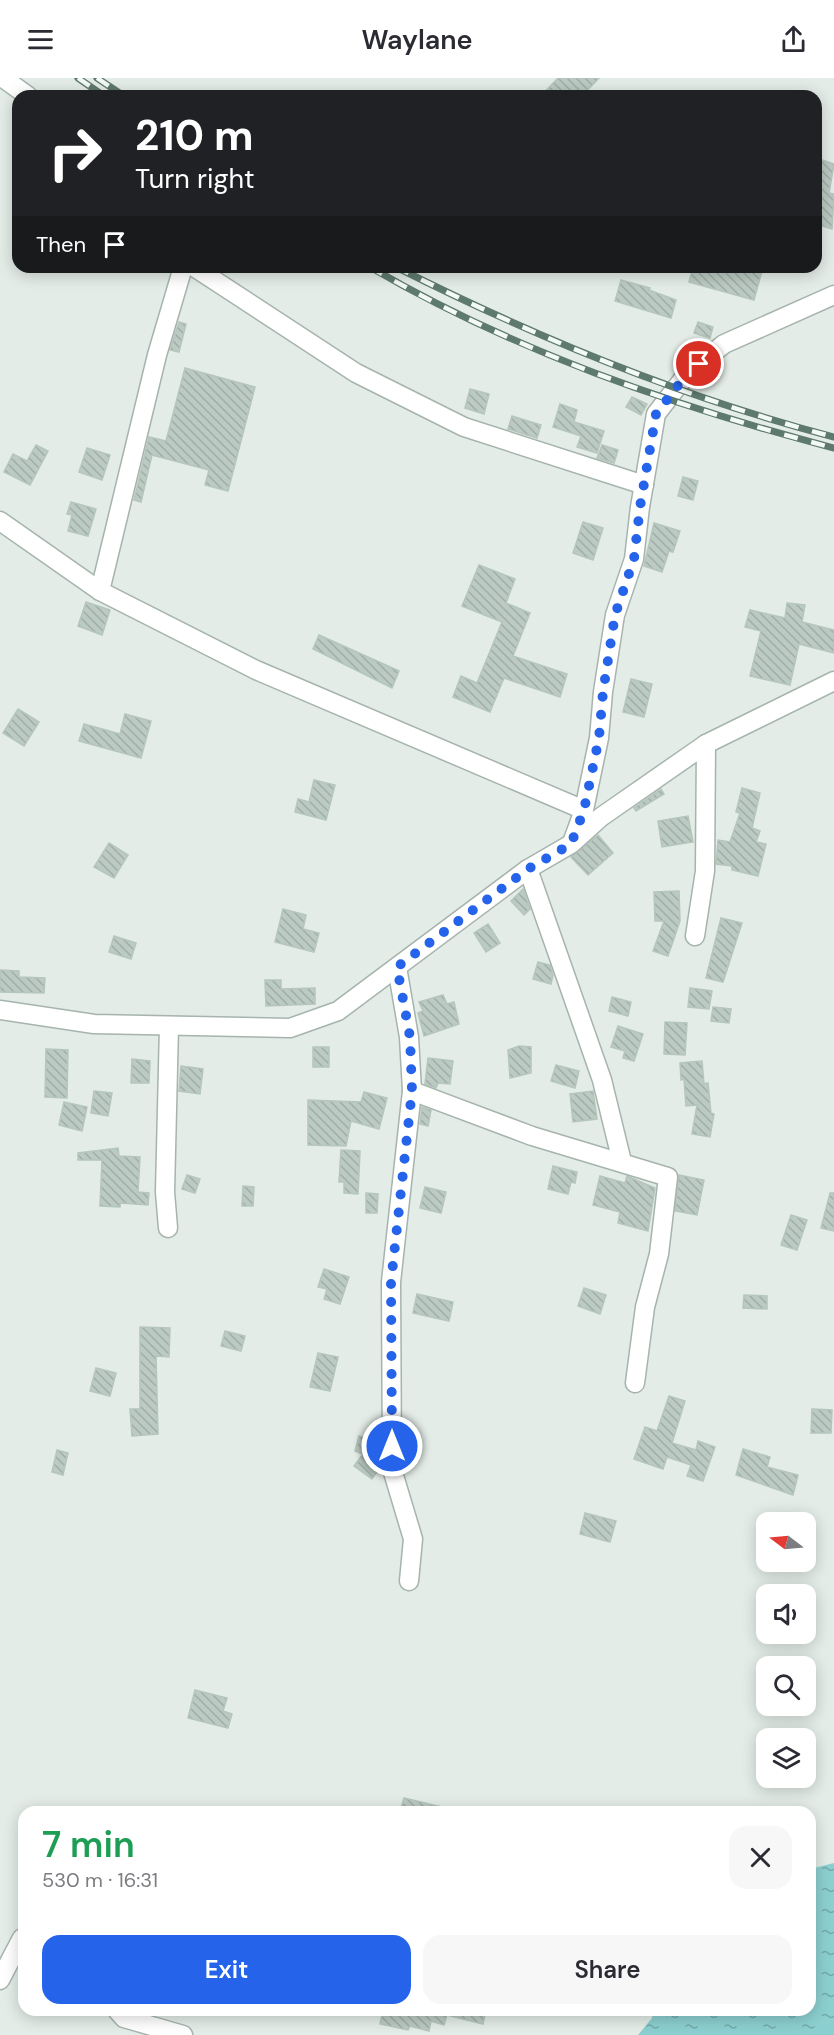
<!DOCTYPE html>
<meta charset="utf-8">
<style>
:root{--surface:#fff;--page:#f7f7f7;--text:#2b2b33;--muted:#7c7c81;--accent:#2563eb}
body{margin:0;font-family:"DM Sans",sans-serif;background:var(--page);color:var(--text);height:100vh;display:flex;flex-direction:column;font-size:22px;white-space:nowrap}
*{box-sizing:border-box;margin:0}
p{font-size:20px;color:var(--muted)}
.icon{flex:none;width:33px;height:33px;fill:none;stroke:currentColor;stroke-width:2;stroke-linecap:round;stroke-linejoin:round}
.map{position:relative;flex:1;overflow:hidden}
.details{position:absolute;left:18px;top:1728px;width:798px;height:210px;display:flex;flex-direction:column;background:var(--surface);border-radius:18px;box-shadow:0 3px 15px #0003}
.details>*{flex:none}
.top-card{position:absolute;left:12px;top:12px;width:810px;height:183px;border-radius:18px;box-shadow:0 3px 15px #0003;background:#202124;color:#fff;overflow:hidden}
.needle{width:39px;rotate:286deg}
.buttons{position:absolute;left:756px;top:1434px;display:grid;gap:12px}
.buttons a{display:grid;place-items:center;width:60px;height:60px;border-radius:12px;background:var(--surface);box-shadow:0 3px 15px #0003;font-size:30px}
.pin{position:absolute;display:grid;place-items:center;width:51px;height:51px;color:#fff;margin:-26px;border:3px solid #fff;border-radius:50%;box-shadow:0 2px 6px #0007}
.me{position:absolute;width:66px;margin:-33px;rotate:0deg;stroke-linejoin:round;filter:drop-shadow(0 0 4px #0008)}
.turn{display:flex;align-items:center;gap:21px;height:126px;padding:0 24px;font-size:27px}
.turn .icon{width:78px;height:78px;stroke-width:2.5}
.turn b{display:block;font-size:42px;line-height:51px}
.then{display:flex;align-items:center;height:57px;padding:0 24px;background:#0003;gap:12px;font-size:22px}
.round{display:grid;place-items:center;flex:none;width:63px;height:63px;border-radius:18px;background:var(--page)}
.summary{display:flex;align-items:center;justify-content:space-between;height:102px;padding:0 24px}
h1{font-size:36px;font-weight:600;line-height:45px;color:#1e9e55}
.primary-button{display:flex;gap:12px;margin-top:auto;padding:12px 24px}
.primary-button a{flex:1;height:69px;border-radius:18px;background:var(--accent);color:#fff;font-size:24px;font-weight:600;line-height:69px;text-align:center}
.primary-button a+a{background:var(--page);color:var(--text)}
header{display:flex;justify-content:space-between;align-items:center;height:78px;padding:0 24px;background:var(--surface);font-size:27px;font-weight:600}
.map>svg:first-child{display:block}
.water{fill:url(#water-ripples)}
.building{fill:url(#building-back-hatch);stroke:#b5c6bd;stroke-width:1.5}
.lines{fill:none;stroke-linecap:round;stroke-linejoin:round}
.minor-casing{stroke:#a6b4ad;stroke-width:21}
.minor{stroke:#fff;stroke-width:18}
.rail-casing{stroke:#5e796e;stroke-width:7}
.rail{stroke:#f3f9f5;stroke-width:4.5;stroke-dasharray:14;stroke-linecap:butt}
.route{stroke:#2563eb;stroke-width:10;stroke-dasharray:0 18}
</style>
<header><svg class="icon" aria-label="menu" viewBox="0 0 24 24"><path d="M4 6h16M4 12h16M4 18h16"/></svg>Waylane<svg class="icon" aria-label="share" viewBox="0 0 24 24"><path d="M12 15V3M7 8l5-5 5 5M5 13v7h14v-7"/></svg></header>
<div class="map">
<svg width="834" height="1957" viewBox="0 0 834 1957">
<defs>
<pattern id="water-ripples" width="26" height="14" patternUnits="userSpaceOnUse" patternTransform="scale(1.5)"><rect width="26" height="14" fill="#8ccfd0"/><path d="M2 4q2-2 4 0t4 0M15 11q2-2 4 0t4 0" fill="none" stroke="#72a9a9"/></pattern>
<pattern id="building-back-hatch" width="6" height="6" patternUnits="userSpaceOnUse" patternTransform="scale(1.5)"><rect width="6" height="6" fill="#bbcac2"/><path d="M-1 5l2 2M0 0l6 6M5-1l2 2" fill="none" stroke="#a0aea7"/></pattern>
</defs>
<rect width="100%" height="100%" fill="#e3ece7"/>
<polygon class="water" points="834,1785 834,1957 638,1957 652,1940 653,1932 810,1932 810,1791"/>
<g class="building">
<polygon points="558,0 599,0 582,18 541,18"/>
<polygon points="819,81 834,86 829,115 834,116 832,151 816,146 816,91"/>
<polygon points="693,189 763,189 754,222 689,204"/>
<polygon points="621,202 650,210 649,212 676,222 671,240 615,223"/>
<polygon points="179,244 186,246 179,274 170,272"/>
<polygon points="698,244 713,249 710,260 694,255"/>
<polygon points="185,290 255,309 228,413 205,407 209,392 152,377 141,424 134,422 149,359 166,363"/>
<polygon points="470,311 489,316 484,336 465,330"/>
<polygon points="632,319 647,326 641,337 626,329"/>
<polygon points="560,326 577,332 574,344 604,353 597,375 577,369 581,358 553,349"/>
<polygon points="512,338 541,347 537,360 508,351"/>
<polygon points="36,367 48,373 30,407 4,394 13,376 27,383"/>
<polygon points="602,367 618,372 614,385 597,380"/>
<polygon points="87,370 110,377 102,402 79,394"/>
<polygon points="683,399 698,403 693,422 678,418"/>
<polygon points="71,424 96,431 88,458 68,453 72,437 67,436"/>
<polygon points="583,444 603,450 593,482 573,475"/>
<polygon points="654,445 680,453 673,474 669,473 662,494 644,488"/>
<polygon points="479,487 515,501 506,525 530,535 513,578 567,596 560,619 504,600 490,634 453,619 461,598 477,605 502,544 462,528"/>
<polygon points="86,524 110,532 102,557 78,548"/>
<polygon points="787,525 805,527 802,544 834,552 834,575 799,566 790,607 750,598 761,553 745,549 750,532 785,540"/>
<polygon points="319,557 399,593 392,610 313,571"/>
<polygon points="631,601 652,606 644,639 623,634"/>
<polygon points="18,631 39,644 24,668 3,655"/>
<polygon points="125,636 151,643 141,680 79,663 84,646 120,656"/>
<polygon points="314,702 335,707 326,742 295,734 298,721 309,724"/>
<polygon points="742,710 760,715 752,750 760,753 756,764 766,766 758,798 732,792 732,788 716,786 718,762 730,764 740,735 736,734"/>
<polygon points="661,711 664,716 636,733 634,730"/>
<polygon points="688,738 693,764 662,769 658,743"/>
<polygon points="598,757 613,775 588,797 571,779"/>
<polygon points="109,765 128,777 114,800 94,789"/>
<polygon points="523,811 530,831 524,837 511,823"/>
<polygon points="679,813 680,843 668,878 653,873 664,843 655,843 654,814"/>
<polygon points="283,831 306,837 303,851 319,855 314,874 275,864"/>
<polygon points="721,840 742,845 723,904 706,900"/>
<polygon points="488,846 500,865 486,874 474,855"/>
<polygon points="114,858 136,865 131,881 109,874"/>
<polygon points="538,884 550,887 553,897 551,906 533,901"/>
<polygon points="0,892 19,893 19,899 45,900 44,915 0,914"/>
<polygon points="265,902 281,902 281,911 315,910 315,926 266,928"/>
<polygon points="690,910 712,913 709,931 688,929"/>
<polygon points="443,917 447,926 454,924 459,946 424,958 418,935 423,933 419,924"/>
<polygon points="612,919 631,924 628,938 609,933"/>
<polygon points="713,929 731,931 729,945 711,943"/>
<polygon points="665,944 687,945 685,977 664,976"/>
<polygon points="618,948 643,956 634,983 623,980 625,973 611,969"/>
<polygon points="519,968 531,969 531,995 510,1000 508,972"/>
<rect x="313" y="969" width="16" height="20"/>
<polygon points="46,971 68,972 67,1020 45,1019"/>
<polygon points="428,980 453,983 450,1006 438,1005 436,1010 425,1006"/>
<polygon points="132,981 150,983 149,1005 131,1005"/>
<polygon points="702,983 704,1006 708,1005 711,1035 714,1036 710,1059 692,1056 697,1027 686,1028 684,1001 681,1002 680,985"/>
<polygon points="556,987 579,993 575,1010 551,1003"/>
<polygon points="181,988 203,991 200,1016 179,1013"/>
<polygon points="94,1013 112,1015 108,1038 91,1035"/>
<polygon points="593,1013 597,1041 573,1044 570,1016"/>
<polygon points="364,1014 387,1020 379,1051 351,1043 346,1068 308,1067 308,1022 361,1024"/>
<polygon points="64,1024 87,1029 82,1053 59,1047"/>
<polygon points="422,1029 431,1032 428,1048 420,1046"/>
<polygon points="118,1070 119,1078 140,1079 138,1114 149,1115 148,1127 120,1125 120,1129 100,1128 102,1082 78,1082 78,1075"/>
<polygon points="341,1072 360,1073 358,1116 344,1115 344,1104 339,1104"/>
<polygon points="553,1088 577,1094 575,1105 571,1104 568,1116 548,1111"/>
<polygon points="187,1097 200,1101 195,1115 182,1111"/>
<polygon points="679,1097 704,1102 697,1137 675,1133"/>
<polygon points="600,1098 625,1105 627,1098 655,1110 648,1153 618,1145 620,1134 593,1127"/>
<polygon points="243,1108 254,1109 253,1128 242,1128"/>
<polygon points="425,1109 446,1114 441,1135 420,1130"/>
<polygon points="366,1115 378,1116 377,1135 366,1135"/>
<polygon points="830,1115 834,1115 834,1153 821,1150"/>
<polygon points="791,1137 807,1142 797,1172 781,1167"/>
<polygon points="324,1191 349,1199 340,1226 324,1221 327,1211 318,1209"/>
<polygon points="584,1210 606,1217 600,1236 578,1228"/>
<polygon points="417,1216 453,1224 449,1243 413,1235"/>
<polygon points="744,1217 767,1218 767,1231 743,1230"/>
<polygon points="140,1249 170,1250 169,1279 156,1278 158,1356 132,1358 130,1331 140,1331"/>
<polygon points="225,1253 245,1258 241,1273 221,1268"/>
<polygon points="318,1275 338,1279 330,1313 310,1309"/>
<polygon points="96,1290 116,1295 110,1318 90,1313"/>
<polygon points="669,1318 685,1323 672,1365 696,1372 698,1363 715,1369 703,1403 687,1398 691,1387 667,1379 663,1391 634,1381 645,1349 657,1353"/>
<polygon points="812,1331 832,1332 831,1355 811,1355"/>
<polygon points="359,1358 381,1364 381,1388 372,1401 354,1388 363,1376 355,1373"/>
<polygon points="743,1371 770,1379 767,1389 798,1397 793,1417 736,1397"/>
<polygon points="57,1372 68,1375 63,1397 52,1394"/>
<polygon points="585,1435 616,1443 610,1464 580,1456"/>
<polygon points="195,1612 227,1620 223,1633 232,1636 228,1650 188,1640"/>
<polygon points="404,1720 442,1729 442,1734 400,1734"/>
<polygon points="383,1932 486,1932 483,1946 447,1937 444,1947 431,1943 429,1953 410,1948 408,1952 380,1946"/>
</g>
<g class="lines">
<defs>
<g id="minor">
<polyline points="3,0 28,18"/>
<polyline points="194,189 356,295 464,349 644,407"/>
<polyline points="0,443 100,513 256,592 584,732"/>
<polyline points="100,513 157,277 183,189"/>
<polyline points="573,762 584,732 599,660 603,614 615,537 634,481 640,429 656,336 687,296 724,266 834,217"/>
<polyline points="528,791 602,1002 622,1084"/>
<polyline points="695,858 705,793 706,666"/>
<polyline points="397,889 409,959 412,1013 391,1204 392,1391 413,1461 409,1503"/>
<polyline points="0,932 94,946 290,950 338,933 528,791 571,766 601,739 706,666 834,603"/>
<polyline points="412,1013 532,1058 668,1099 659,1176 645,1229 635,1305"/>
<polyline points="168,1150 165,1114 169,948"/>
<polyline points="0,1902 22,1860"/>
<polyline points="117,1932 124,1940 183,1957"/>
</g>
</defs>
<use href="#minor" class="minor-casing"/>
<use href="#minor" class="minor"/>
<defs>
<g id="rail">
<polyline points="78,0 104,18"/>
<polyline points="97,0 124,18"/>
<path d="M 370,189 C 514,273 673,328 834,370"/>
<path d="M 396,189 C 537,260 681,319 834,359"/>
</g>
</defs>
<use href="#rail" class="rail-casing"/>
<use href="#rail" class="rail"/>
</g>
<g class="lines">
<polyline class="route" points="392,1368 391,1204 412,1013 410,959 397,889 528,791 571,766 584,732 599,660 603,614 615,537 634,481 640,429 656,336 687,296 699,286"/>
</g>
</svg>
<div class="buttons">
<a><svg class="needle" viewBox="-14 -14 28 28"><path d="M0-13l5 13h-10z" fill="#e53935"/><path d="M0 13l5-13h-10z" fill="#7c7c81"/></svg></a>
<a><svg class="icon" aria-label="sound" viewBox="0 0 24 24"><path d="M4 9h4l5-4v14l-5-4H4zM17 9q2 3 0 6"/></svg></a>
<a><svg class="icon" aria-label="search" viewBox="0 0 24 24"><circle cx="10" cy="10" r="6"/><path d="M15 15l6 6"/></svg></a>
<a><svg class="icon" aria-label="layers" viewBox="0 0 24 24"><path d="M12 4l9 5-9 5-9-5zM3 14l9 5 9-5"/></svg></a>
</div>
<div class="pin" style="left:699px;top:286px;background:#d93025"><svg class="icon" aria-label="arrive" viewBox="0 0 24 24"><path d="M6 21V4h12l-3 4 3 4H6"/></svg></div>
<svg class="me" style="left:392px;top:1368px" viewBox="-20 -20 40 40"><circle r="17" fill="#2563eb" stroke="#fff" stroke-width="3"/><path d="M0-11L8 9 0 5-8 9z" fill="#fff"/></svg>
<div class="top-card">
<div class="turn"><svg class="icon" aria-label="right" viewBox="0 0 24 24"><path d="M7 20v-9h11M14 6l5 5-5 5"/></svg><div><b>210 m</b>Turn right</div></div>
<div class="then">Then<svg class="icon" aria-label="arrive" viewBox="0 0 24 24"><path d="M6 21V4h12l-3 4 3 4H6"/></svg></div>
</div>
<section class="details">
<div class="summary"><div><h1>7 min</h1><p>530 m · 16:31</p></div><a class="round"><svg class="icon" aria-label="close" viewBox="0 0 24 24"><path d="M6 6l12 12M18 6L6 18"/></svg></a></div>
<div class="primary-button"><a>Exit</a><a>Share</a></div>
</section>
</div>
